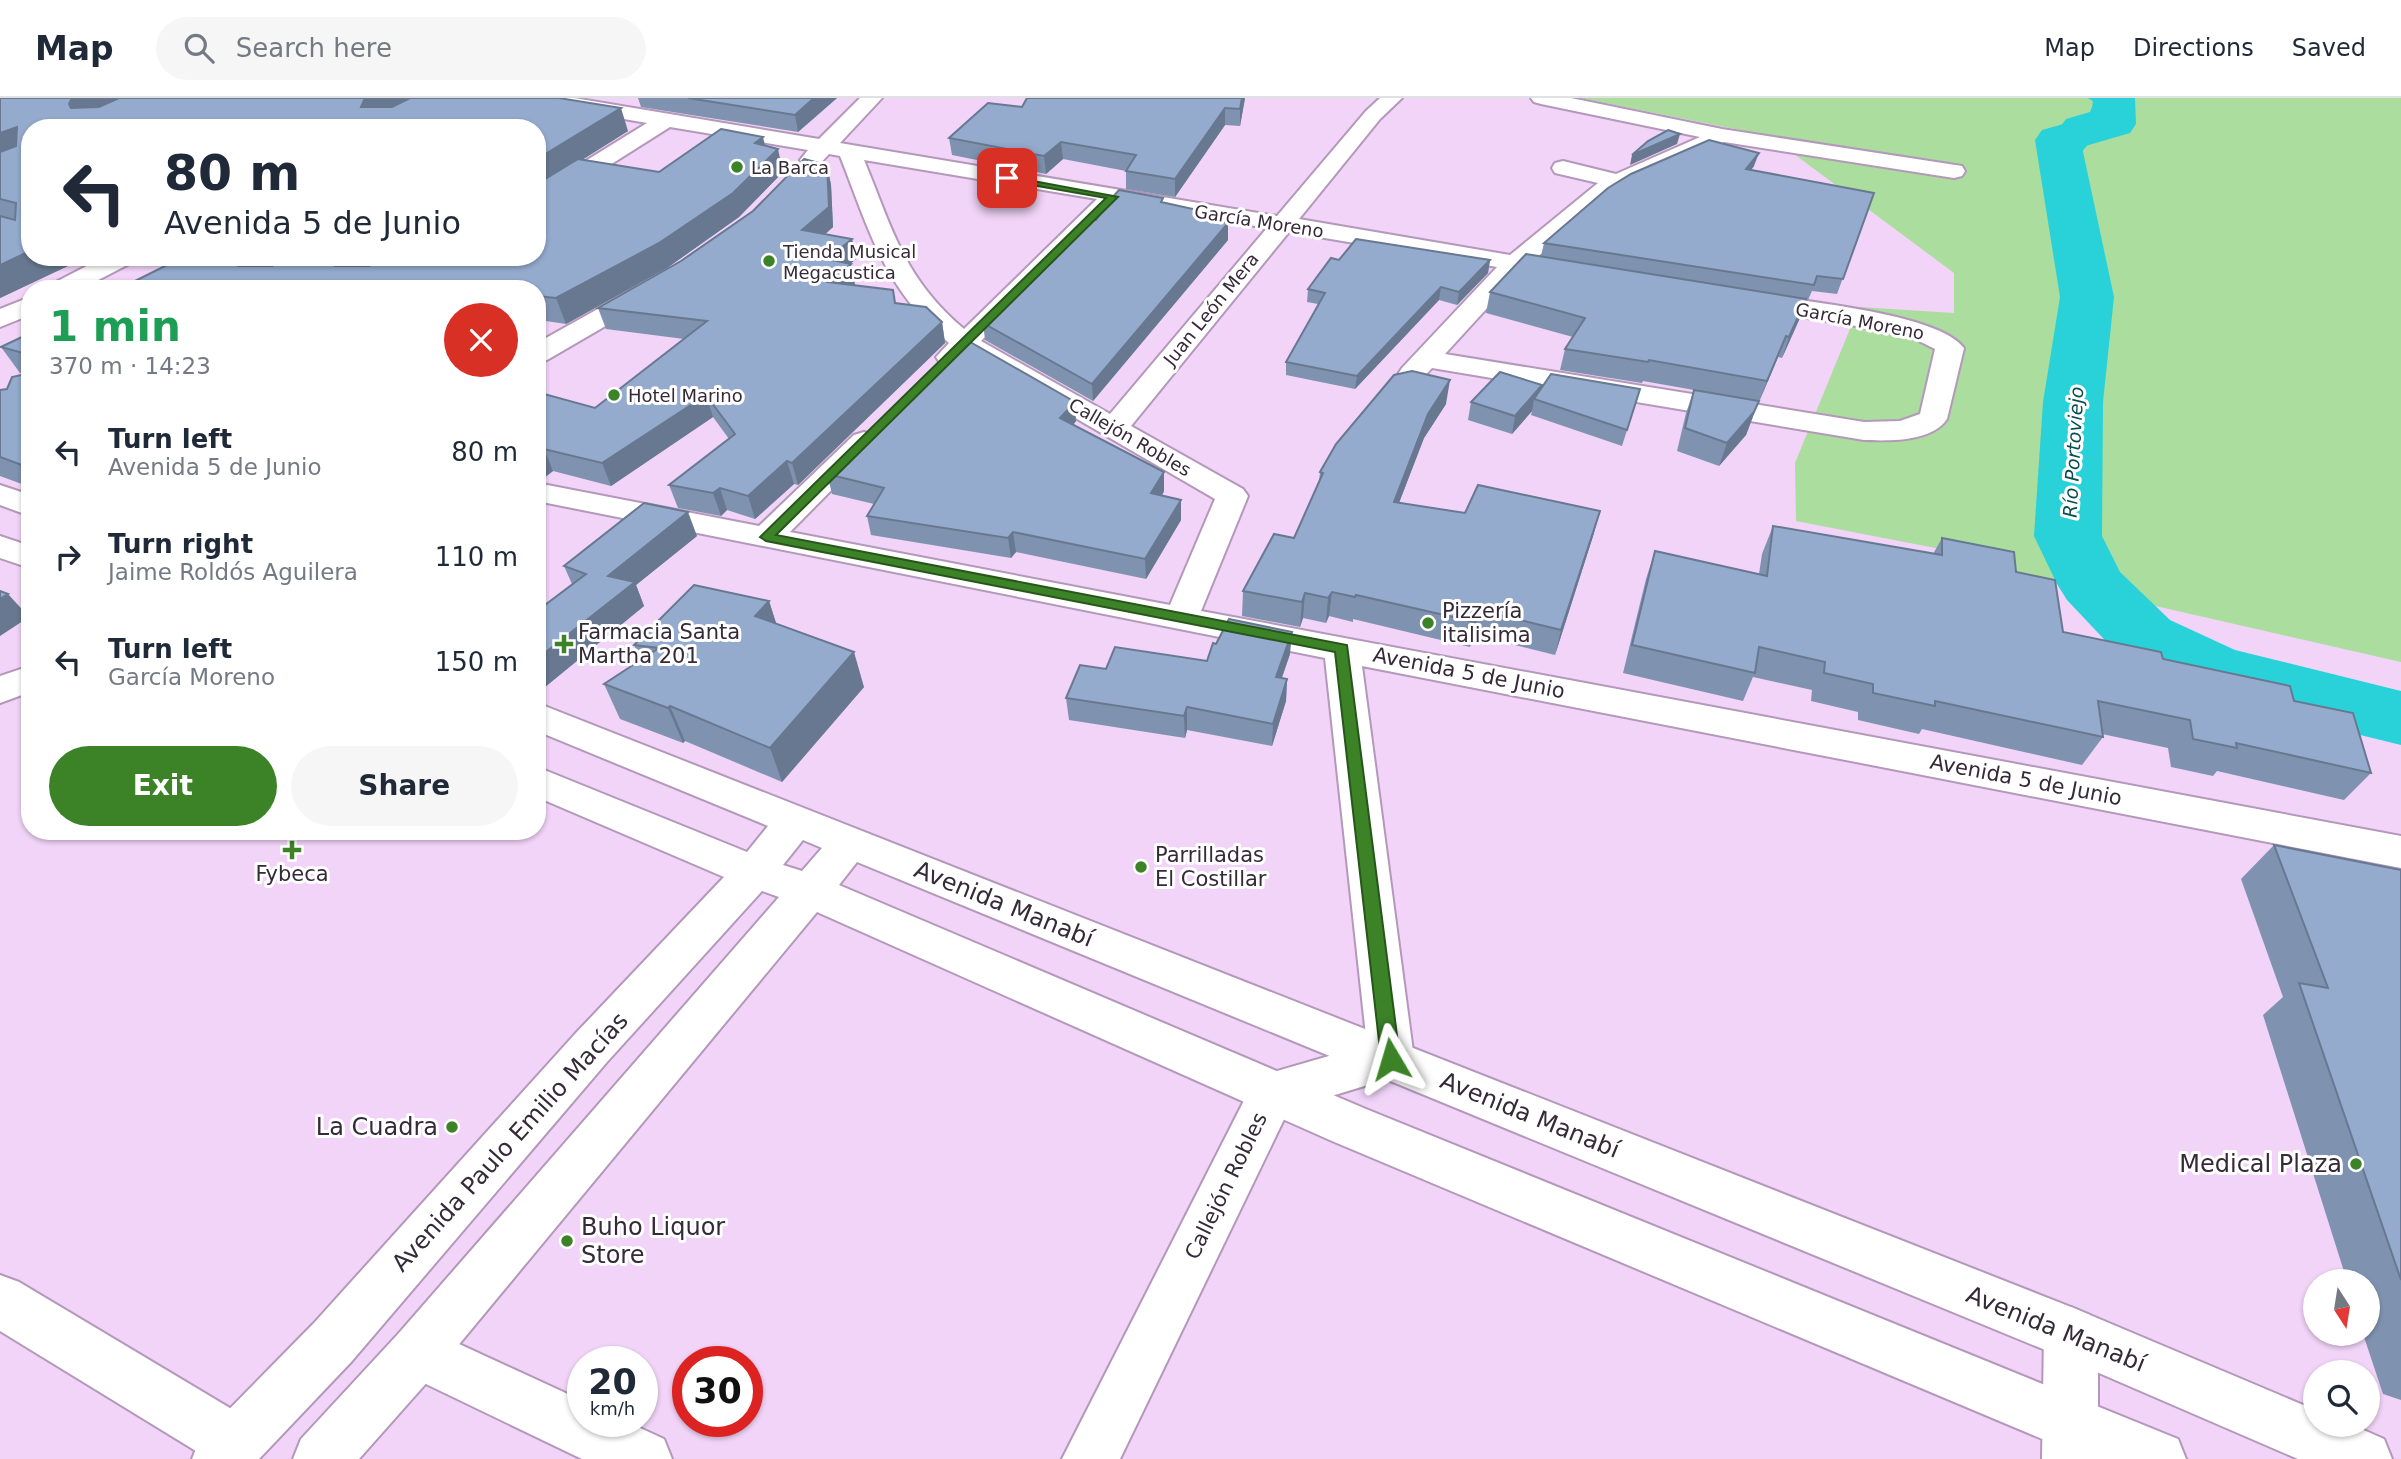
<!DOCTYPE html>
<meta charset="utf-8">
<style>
:root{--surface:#fff;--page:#f6f6f7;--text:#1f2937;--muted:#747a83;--line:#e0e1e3;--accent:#3c8328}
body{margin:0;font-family:"DejaVu Sans",sans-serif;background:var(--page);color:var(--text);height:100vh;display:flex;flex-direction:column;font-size:26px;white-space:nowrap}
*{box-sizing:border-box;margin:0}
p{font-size:23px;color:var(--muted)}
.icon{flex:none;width:38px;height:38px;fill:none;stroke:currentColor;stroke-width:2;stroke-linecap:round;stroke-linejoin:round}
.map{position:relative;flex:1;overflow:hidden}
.details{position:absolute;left:21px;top:182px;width:525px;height:560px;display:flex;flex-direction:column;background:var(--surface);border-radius:28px;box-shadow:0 2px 5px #0004}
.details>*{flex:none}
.banner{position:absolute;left:21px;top:21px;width:525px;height:147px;border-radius:28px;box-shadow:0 2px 5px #0004;background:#fff;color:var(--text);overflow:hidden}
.needle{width:46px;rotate:168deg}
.buttons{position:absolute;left:2303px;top:1171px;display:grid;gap:14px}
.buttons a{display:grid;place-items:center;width:77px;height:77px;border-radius:50%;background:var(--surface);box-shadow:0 2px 5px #0004;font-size:35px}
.speed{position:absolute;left:567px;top:1248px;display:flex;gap:14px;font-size:35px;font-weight:700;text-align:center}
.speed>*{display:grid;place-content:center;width:91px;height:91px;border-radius:50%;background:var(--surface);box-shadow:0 2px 5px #0004;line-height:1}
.speed small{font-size:18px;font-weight:400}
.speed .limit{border:10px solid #d22;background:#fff;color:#111}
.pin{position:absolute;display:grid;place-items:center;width:60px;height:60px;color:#fff;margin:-30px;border-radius:14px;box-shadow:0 4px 10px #0006}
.me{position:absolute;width:77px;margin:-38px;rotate:353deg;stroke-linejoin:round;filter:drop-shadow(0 0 5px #0008)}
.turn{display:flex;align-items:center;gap:24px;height:147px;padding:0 28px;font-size:32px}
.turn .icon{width:91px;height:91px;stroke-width:2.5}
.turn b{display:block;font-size:49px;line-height:60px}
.round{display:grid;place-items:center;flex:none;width:74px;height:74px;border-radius:37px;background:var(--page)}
.summary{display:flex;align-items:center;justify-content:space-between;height:119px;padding:0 28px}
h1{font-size:42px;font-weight:600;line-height:52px;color:#1e9e55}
.button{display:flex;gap:14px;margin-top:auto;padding:14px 28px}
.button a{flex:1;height:80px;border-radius:42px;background:var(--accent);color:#fff;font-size:28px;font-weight:600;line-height:80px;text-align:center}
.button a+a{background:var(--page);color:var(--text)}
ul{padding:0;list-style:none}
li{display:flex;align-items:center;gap:21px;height:105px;padding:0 28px}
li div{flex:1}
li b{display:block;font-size:26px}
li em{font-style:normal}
header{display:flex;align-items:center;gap:42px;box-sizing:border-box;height:98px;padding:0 35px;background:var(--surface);border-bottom:2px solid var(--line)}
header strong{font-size:33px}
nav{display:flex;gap:38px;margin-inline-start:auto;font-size:24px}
.search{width:490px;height:63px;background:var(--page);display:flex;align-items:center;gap:18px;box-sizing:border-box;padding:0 24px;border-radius:38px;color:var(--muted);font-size:26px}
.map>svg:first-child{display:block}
.green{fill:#aadd9e}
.water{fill:#29d2d9}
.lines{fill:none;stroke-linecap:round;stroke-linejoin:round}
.river{fill:#29d2d9;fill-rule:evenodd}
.minor-casing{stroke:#b398ba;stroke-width:4}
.major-casing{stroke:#b398ba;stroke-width:4}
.minor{fill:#fff;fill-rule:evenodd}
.major{fill:#fff;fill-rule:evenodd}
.wall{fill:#7f93b1}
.shaded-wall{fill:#687890}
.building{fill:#94abce;stroke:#687890;stroke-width:2}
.route{fill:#3c8328;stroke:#27551a;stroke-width:2}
.poi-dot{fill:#3c8328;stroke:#fff;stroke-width:2.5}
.labels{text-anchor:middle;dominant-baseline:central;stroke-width:6;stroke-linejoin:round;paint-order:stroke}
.far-poi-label{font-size:18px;fill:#352a38;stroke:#fff;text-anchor:start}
.far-street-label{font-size:18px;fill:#352a38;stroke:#fff}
.far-water-label{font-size:19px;font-style:italic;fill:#084e51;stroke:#fff}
.poi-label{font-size:21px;fill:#352a38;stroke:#fff;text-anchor:start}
.street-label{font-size:21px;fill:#352a38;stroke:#fff}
.near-street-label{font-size:24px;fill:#352a38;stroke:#fff}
.near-poi-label{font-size:24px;fill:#352a38;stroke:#fff;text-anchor:end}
</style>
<header>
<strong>Map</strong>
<div class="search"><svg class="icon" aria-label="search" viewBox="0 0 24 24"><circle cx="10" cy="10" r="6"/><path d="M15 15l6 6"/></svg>Search here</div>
<nav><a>Map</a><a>Directions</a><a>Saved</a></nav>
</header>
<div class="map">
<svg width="2401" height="1361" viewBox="0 0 2401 1361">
<rect width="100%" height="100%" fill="#f1d4f8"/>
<polygon class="green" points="1580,0 2401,0 2401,564 2024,478 1992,461 1796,423 1795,365 1859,209 1954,215 1954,175 1770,38"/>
<polygon class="water" points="2088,0 2122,0 2123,21 2118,30 2097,36 2079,57 2088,93 2085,111 2048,76 2058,32 2066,21 2090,14 2094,4"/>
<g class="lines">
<polygon class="river" points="2093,0 2135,0 2136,26 2130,35 2082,49 2114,199 2103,304 2102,438 2120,474 2170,522 2235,552 2401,593 2401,647 2291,620 2183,588 2118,556 2067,502 2057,486 2034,438 2043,304 2060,199 2035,42 2042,32 2092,18"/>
<defs>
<g id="minor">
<path d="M 527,0 L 574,0 L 819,41 L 860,0 L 882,0 L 840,45 L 1277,118 L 1366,13 L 1380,0 L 1402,0 L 1380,21 L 1299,121 L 1510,157 L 1598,85 L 1555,75 L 1552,70 L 1555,65 L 1563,63 L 1616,76 L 1700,39 L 1541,6 L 1534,4 L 1531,0 L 1571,0 L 1722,31 L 1962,68 L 1965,73 L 1962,78 L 1954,80 L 1724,44 L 1626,88 L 1603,102 L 1535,161 L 1577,169 L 1581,174 L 1577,179 L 1568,182 L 1521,173 L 1445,256 L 1864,324 L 1900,323 L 1920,316 L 1935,251 L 1905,236 L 1752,211 L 1743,208 L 1739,203 L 1743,198 L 1752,195 C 1798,203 1939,215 1964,250 L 1947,321 C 1932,344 1889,343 1864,342 L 1432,270 C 1422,281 1417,286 1402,282 L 1398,276 L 1402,270 L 1497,169 L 1289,134 L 1131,328 L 1243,391 L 1248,398 L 1201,513 L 2401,738 L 2401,770 L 1362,568 L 1414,961 L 1407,975 L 1289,1011 L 1120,1361 L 1062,1361 L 1256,979 L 1367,947 L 1325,560 L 537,403 L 537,385 L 759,428 L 854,337 L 864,334 L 874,337 L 879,343 L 874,349 L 790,434 L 1170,507 L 1215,401 L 967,257 C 958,266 952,268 940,265 L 936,259 L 949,245 C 883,189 870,134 840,58 L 829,56 C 821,65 816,70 803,67 L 800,62 L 808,52 L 670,29 L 545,108 L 537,110 L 537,93 L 647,25 L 537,6 L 530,4 ZM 864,62 L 1097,101 L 964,231 C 904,181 892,130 864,62 ZM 1119,105 L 1267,130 L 1110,316 L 981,243 Z"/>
<polygon points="104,159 136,159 133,164 81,191 48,191 52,186"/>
<polygon points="648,185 657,188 661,193 657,198 547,262 537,264 537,245 639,188"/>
<polygon points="30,199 30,217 0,229 0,211"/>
<polygon points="30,568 30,594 0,605 0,578"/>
<polygon points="0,1177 19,1184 255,1325 263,1345 256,1361 209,1361 0,1233"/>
<polygon points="2071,1209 2090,1217 2098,1236 2098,1361 2042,1361 2044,1236 2052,1217"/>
<polygon points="418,1227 583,1303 583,1323 625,1323 664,1341 672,1361 582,1361 399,1273 391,1254 399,1235"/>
</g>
<g id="major">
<polygon points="0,387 30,397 30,418 0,407"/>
<polygon points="0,438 30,448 30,470 0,460"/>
<path d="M 537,605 L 2071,1209 L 2315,1312 L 2315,1326 L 2350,1326 L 2384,1341 L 2392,1361 L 2298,1361 L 2055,1256 L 857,764 L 839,787 L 1366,1011 L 2178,1341 L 2186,1361 L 2090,1361 L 1332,1043 L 817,814 L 437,1273 L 359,1361 L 293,1361 L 301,1341 L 399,1235 L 779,799 L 762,793 L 607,964 L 352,1263 L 259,1361 L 192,1361 L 200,1341 L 314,1225 L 575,936 L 724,779 L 537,699 L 537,669 L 747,754 L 768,728 L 537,633 ZM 803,742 L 822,750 L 802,773 L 783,767 Z"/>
</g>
</defs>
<use href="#minor" class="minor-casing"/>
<use href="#major" class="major-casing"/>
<use href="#minor" class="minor"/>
<use href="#major" class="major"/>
</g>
<g class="wall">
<polygon points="0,0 628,33 582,62 659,74 765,48 783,74 739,119 667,170 566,226 539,222 537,224 537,30 30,30 87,159 0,200"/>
<polygon points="638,0 837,0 798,34 641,9"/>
<polygon points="1027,0 1245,0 1240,28 1225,27 1175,99 1126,91 1126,73 1063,61 1046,76 952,57 949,40 1022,9"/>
<polygon points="827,67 831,87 833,129 825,136 852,141 856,161 850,166 855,187 942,224 945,245 798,387 794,386 755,421 727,412 721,418 678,410 669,387 729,341 713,319 611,388 553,373 540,383 537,383 537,294 595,310 684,241 606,231 598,210 681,163"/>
<polygon points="1754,68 1751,72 1874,95 1837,196 1812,193 1808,202 1806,201 1799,222 1782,260 1778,259 1759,304 1758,304 1746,337 1719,368 1677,353 1686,315 1694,292 1643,283 1642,285 1560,272 1565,251 1573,239 1486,215 1490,194 1541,158 1544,145"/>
<polygon points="1163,104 1207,122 1228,125 1228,142 1093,303 985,242 983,225 991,222 1096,122"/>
<polygon points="1339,162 1490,162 1488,175 1457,207 1439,202 1355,291 1286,277 1286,264 1318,206 1307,204 1308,191"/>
<polygon points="30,235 30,389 0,378 0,292 7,291 25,276 20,275 1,249"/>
<polygon points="1542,287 1541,291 1640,291 1622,348 1531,317 1532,313 1512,336 1468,322 1471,304"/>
<polygon points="1446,306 1424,340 1399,405 1465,415 1600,413 1593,438 1555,557 1474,537 1470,549 1353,521 1353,524 1329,518 1326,525 1303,520 1300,529 1242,518 1243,493 1294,440 1319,384 1320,374"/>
<polygon points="1076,323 1073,327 1164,393 1162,398 1181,422 1146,481 1016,454 1011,460 871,437 867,418 874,406 832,396 827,376"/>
<polygon points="1773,428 1933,456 1942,440 2016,474 2063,534 2163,561 2294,603 2371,675 2344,702 2217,673 2213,678 2171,669 2168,650 2102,636 2103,639 2082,667 1922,631 1919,636 1858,622 1858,614 1811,603 1812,592 1753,579 1743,603 1623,575 1646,481 1655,453 1759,476 1762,456"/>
<polygon points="697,438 636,487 644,508 545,589 537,586 537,513 572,486 564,468"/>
<polygon points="769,503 776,526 864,589 782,684 685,643 683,645 620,621 604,586 641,562 634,547"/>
<polygon points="1290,556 1282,580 1287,581 1286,603 1272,648 1187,632 1185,640 1069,622 1066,600 1106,571"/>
<polygon points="2274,747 2401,772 2401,1302 2383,1296 2363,1236 2368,1236 2368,1183 2347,1183 2263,917 2283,899 2241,781"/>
</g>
<g class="shaded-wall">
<polygon points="72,0 135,0 83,29 69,6"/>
<polygon points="365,0 422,0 372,30 361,9"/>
<polygon points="814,0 837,0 798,34 795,17"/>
<polygon points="1242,0 1245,0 1240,28 1240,11"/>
<polygon points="621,10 628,33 537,90 537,61"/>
<polygon points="1225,10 1225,27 1175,99 1175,81"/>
<polygon points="17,29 30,49 0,64 0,35"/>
<polygon points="1680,36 1677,46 1630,67 1632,57"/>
<polygon points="763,39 768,60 778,51 783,74 739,119 667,170 566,226 556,200"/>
<polygon points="1061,44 1063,61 1046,76 1044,58"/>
<polygon points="1759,55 1754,68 1742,85 1746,71"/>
<polygon points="827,67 831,87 833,129 807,153 802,132"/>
<polygon points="1228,125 1228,142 1093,303 1092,286"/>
<polygon points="852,141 856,161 843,172 851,166 855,187 828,184 827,161"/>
<polygon points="30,153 30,159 87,159 0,200 0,167"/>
<polygon points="240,159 300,159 250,191 235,166"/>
<polygon points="337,159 392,159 346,191 332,166"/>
<polygon points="1490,162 1488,175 1457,207 1459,194"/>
<polygon points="1441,189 1439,202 1355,291 1357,278"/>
<polygon points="1806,201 1799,222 1782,260 1789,239"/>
<polygon points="942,224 945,245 798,387 792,365"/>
<polygon points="1786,238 1778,259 1759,304 1767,283"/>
<polygon points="1450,282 1446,306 1424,340 1390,428 1394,404 1428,316"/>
<polygon points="1542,287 1539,303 1534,301 1532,313 1512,336 1515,318"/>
<polygon points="706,297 713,319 611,388 602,365"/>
<polygon points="1759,303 1746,337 1719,368 1727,345"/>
<polygon points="1075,304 1076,323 1062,340 1060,320"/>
<polygon points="544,351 553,373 540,383 537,376 537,355"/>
<polygon points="787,363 794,386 755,421 748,398"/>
<polygon points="1164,374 1164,393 1152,415 1151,395"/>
<polygon points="720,390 727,412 721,418 713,395"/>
<polygon points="1181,402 1181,422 1146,481 1145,461"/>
<polygon points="1600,413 1593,438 1555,557 1561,532"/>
<polygon points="688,414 697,438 636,487 644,508 545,589 537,574 537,561 608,478"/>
<polygon points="1013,434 1016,454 1011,460 1008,440"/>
<polygon points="1332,494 1329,518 1326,525 1328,500"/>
<polygon points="1305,495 1303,520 1300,529 1302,504"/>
<polygon points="8,496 29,519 0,538 0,501"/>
<polygon points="769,503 780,537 755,518"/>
<polygon points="1479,512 1474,537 1470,549 1475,524"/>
<polygon points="1292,534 1290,556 1274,601 1276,579"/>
<polygon points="854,554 864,589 782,684 770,650"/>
<polygon points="1287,581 1286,603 1272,648 1273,626"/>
<polygon points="670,608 685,643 683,645 668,610"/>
<polygon points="1187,609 1187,632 1185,640 1184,618"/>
</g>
<g class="building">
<polygon points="0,0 72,0 69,6 71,10 99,9 119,0 365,0 361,9 392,9 410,0 559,0 621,10 537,61 537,30 30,30 30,153 0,167 0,118 15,122 16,105 0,101 0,54 16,48 17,29 0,35"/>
<polygon points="688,0 814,0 795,17"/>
<polygon points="1027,0 1242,0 1240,11 1225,10 1175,81 1126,73 1136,57 1061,44 1044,58 949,40 988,5 1022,9"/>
<polygon points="721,31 763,39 755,45 778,51 733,95 659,145 556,200 537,198 537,191 119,191 183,159 240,159 235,166 238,168 272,168 289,159 337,159 332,166 335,168 369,168 384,159 537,159 537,86 578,61 659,74"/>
<polygon points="1668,32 1680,36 1632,57 1648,43"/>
<polygon points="1709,42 1759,55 1746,71 1874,95 1843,181 1817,178 1814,187 1544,145 1608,90 1631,76"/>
<polygon points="804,61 827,67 829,109 802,132 852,141 827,161 851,166 828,184 893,192 895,205 926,209 942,224 792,365 787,363 748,398 720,390 713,395 669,387 735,336 706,297 602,365 544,351 537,355 537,294 595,310 707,223 598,210 681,163 753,113"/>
<polygon points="1119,92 1163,100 1161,104 1207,114 1201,121 1228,125 1092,286 983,225 991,222 1090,121 1096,122 1108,104"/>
<polygon points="1356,141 1490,162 1459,194 1441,189 1357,278 1286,264 1325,195 1308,191 1331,160 1339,162"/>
<polygon points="1526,156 1806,201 1789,239 1786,238 1767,283 1649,262 1648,264 1565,251 1585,220 1490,194"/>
<polygon points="30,235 30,257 1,249"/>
<polygon points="965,241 1075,304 1060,320 1164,374 1151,395 1181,402 1145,461 1013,434 1008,440 867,418 884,390 827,376"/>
<polygon points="1412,273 1450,282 1428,316 1394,404 1465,415 1478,387 1600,413 1561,532 1479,512 1475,524 1356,497 1355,499 1332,494 1328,500 1305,495 1302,504 1243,493 1274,436 1294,440 1323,375 1320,374 1336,346 1394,277"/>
<polygon points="1500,274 1542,287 1515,318 1471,304"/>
<polygon points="30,275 30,370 0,359 0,292 7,291 12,279"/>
<polygon points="1551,276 1640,291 1627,332 1534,301"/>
<polygon points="1694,292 1759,303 1754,314 1727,345 1685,330"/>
<polygon points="644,405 688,414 608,478 635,484 537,561 537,513 586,476 564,468"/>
<polygon points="1773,428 1942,457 1942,440 2014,454 2016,474 2055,482 2063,534 2161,554 2163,561 2290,588 2294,603 2353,615 2371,675 2236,645 2237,650 2193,641 2190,622 2098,603 2103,639 1935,603 1935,608 1873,595 1873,586 1824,575 1825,564 1759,549 1755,575 1632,547 1655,453 1767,478"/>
<polygon points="694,487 769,503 755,518 854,554 770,650 670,608 668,610 604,586 659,550 634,547"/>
<polygon points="0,493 8,496 0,501"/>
<polygon points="1229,521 1292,534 1276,579 1287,581 1273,626 1187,609 1184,618 1066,600 1080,567 1106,571 1115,549 1207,563 1213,545 1216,546"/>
<polygon points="2274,747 2401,772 2401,1182 2299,885 2328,890"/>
</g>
<polygon class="route" points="1007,78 1118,99 776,437 1347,547 1400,961 1397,967 1391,969 1384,967 1381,961 1335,554 766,443 760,439 1106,100 1004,82 1003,80"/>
<g class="poi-dot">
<circle cx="737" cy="69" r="7"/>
<circle cx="769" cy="163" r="7"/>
<circle cx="614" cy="297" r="7"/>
<circle cx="1428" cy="525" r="7"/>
<path d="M560.5 535.5h7v7h7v7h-7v7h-7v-7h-7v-7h7z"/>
<path d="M288.5 741.5h7v7h7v7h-7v7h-7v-7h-7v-7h7z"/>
<circle cx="1141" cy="769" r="7"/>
<circle cx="452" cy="1029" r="7"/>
<circle cx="2356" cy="1066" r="7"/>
<circle cx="567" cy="1143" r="7"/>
</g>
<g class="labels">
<g class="far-poi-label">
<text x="751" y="69">La Barca</text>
<text x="783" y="153">Tienda Musical<tspan x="783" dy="21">Megacustica</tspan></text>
<text x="628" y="297">Hotel Marino</text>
</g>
<g class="far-street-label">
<text transform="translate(1259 123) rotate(9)">García Moreno</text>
<text transform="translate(1211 211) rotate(-51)">Juan León Mera</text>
<text transform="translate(1860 223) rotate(11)">García Moreno</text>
<text transform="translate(1130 339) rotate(30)">Callejón Robles</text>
</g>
<g class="far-water-label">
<text transform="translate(2073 354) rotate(-87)">Río Portoviejo</text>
</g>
<g class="poi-label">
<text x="1442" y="513">Pizzería<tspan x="1442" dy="24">italisima</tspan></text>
<text x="578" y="534">Farmacia Santa<tspan x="578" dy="24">Martha 201</tspan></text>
<text x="1155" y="757">Parrilladas<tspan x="1155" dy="24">El Costillar</tspan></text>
<text x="292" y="776" text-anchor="middle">Fybeca</text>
</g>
<g class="street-label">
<text transform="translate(1469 575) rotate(11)">Avenida 5 de Junio</text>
<text transform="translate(2026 682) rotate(11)">Avenida 5 de Junio</text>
<text transform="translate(1226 1088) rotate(-64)">Callejón Robles</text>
</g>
<g class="near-street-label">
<text transform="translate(1004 806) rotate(22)">Avenida Manabí</text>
<text transform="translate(1530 1017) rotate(22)">Avenida Manabí</text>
<text transform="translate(510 1044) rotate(-48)">Avenida Paulo Emilio Macías</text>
<text transform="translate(2056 1231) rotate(22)">Avenida Manabí</text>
</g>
<g class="near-poi-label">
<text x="438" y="1029">La Cuadra</text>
<text x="2342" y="1066">Medical Plaza</text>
<text x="581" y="1129" text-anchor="start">Buho Liquor<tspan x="581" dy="28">Store</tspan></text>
</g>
</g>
</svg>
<div class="buttons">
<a><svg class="needle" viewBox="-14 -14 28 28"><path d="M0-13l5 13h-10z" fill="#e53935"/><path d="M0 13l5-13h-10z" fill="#747a83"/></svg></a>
<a><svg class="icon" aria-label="search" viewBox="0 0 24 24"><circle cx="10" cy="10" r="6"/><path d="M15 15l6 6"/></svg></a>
</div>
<div class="speed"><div>20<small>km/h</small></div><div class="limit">30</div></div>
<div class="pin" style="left:1007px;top:80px;background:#d93025"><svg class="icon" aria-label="arrive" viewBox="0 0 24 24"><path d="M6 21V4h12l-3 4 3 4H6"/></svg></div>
<svg class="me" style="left:1391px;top:961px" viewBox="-20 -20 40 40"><path d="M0-17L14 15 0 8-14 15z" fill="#3c8328" stroke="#fff" stroke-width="4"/></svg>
<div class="banner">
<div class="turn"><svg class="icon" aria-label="left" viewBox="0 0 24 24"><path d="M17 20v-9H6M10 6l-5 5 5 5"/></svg><div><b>80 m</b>Avenida 5 de Junio</div></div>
</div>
<section class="details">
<div class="summary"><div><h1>1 min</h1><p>370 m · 14:23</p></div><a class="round" style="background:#d93025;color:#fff"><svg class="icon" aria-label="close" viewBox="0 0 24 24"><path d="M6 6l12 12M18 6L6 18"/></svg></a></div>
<ul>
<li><svg class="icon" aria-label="left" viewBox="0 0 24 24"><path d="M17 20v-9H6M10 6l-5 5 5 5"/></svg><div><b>Turn left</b><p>Avenida 5 de Junio</p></div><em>80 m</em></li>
<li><svg class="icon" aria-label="right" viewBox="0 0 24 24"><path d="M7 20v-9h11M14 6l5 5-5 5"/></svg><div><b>Turn right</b><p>Jaime Roldós Aguilera</p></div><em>110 m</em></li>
<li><svg class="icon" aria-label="left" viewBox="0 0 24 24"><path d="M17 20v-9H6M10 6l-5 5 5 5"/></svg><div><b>Turn left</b><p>García Moreno</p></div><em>150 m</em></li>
</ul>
<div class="button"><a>Exit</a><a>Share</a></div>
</section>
</div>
